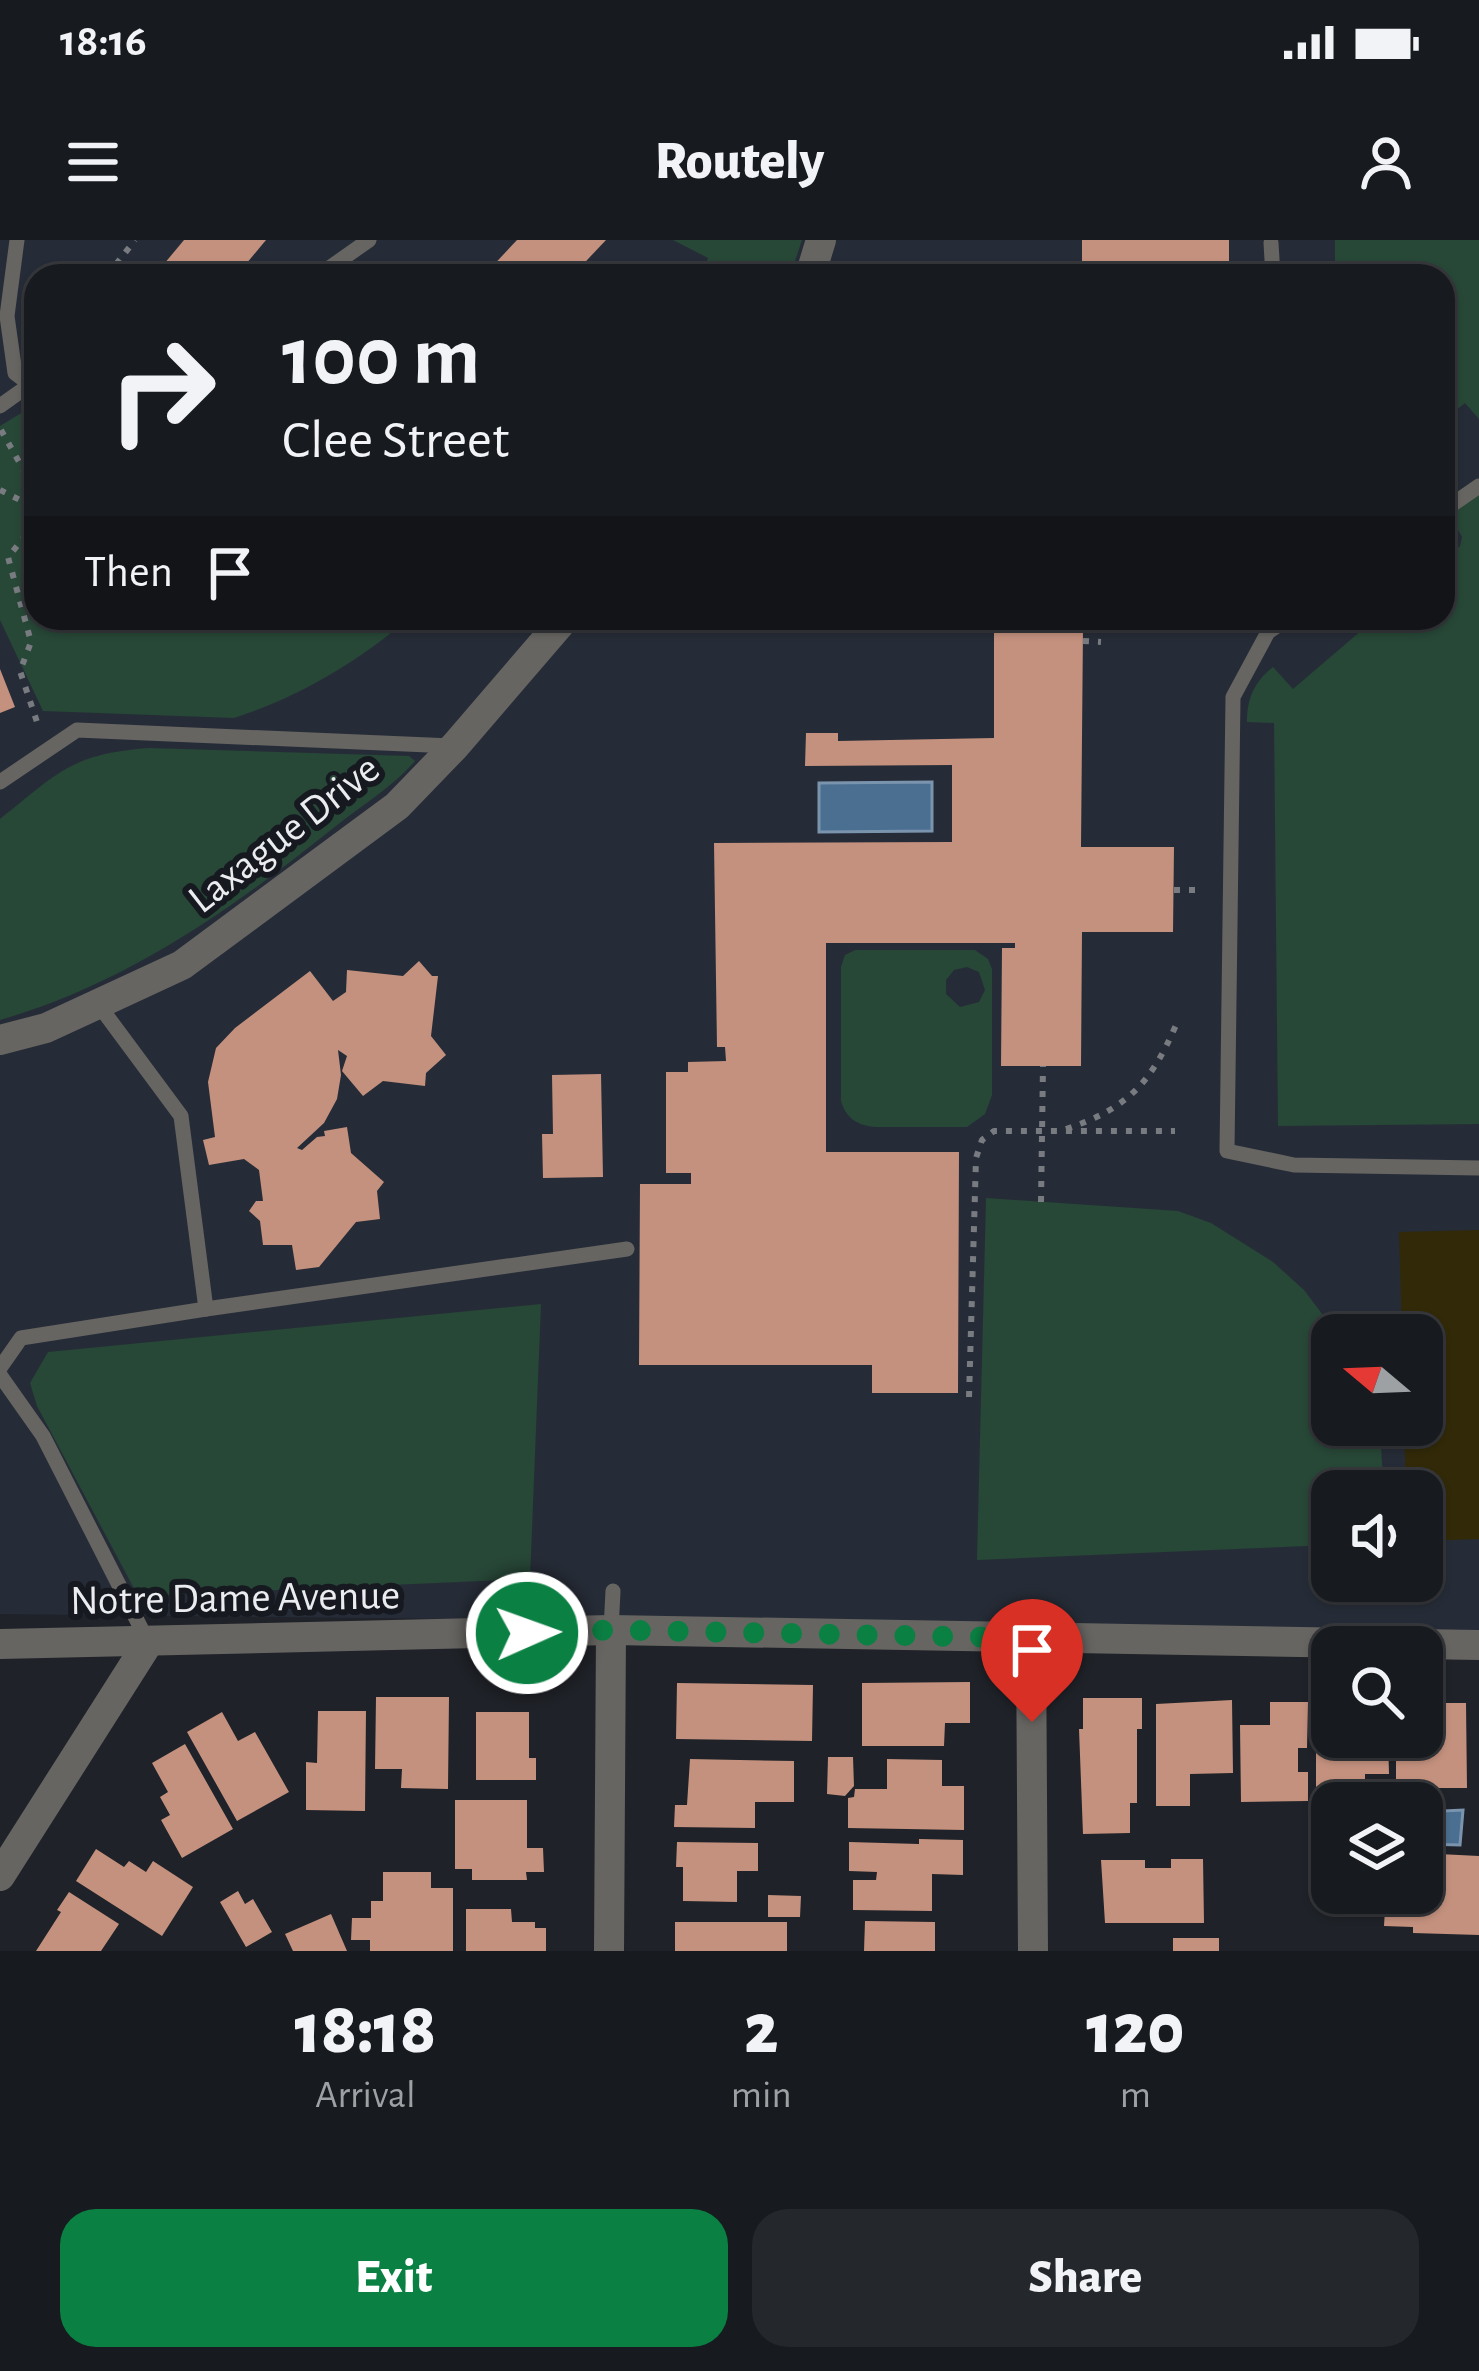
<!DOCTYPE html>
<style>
:root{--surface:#171a1e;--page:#24272b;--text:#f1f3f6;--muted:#9ea1a4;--line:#36383c;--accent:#0b8043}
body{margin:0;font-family:"Alegreya Sans",sans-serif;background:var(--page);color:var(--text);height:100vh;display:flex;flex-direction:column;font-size:45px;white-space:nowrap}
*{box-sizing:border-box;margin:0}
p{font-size:39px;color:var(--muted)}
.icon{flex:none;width:66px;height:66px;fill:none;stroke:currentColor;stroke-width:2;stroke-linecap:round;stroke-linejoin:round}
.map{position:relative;height:1711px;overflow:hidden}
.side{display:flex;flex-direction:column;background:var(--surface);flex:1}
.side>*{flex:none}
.hud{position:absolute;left:24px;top:24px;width:1431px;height:366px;border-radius:36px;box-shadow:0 3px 9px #0004,0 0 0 3px var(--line);background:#171a1e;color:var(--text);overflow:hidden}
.needle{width:78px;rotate:289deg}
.buttons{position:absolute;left:1311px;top:1074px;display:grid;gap:24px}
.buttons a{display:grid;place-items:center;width:132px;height:132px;border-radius:24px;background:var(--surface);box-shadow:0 3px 9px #0004,0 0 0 3px var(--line);font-size:60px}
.pin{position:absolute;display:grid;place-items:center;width:102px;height:102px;color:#fff;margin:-123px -51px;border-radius:50% 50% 50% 0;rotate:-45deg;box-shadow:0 0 12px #0007}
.pin .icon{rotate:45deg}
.me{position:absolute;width:132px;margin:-66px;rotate:88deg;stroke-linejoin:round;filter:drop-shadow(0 0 9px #0008)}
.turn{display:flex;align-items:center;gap:42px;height:252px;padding:0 60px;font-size:54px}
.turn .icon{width:156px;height:156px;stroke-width:2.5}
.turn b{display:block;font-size:84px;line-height:102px}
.then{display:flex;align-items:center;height:114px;padding:0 60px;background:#0003;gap:24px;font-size:45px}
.eta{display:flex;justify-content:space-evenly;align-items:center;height:204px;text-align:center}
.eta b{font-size:72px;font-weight:800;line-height:84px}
.button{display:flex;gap:24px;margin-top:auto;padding:24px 60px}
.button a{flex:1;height:138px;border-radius:36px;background:var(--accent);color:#fff;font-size:48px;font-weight:800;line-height:138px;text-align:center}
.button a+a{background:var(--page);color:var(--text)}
.status{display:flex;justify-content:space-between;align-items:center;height:84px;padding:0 60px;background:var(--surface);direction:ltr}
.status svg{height:33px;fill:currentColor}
header{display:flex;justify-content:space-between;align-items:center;height:156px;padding:0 60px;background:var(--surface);font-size:54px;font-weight:800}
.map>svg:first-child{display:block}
.built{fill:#262c37;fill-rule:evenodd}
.green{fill:#274737;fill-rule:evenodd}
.sand{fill:#312908}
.water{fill:#4b6f91;stroke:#7b94ae;stroke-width:3}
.building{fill:#c4917e}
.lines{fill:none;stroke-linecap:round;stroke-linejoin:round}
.path{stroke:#787b80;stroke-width:6;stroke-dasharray:6 9;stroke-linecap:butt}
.lane{stroke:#676562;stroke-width:15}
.street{stroke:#676562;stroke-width:30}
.route{stroke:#0b8043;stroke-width:21;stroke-dasharray:0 37.8}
.labels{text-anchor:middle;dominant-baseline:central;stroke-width:12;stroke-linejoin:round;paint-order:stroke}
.street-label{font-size:42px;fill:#eaecf0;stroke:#16191f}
</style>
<div class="status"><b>18:16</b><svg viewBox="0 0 49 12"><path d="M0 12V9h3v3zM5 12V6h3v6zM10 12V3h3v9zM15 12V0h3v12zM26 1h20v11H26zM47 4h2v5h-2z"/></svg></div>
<header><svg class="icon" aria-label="menu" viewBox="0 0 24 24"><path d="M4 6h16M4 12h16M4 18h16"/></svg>Routely<svg class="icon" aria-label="person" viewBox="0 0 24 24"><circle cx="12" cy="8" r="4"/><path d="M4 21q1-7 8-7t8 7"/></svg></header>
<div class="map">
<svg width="1479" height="1711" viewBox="0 0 1479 1711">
<rect width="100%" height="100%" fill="#1f2228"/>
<path class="built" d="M 0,0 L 1479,0 L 1479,1390 L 0,1374 ZM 36,36 L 1443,36 L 1443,378 L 36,378 ZM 1332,1095 L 1422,1095 L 1422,1185 L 1332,1185 ZM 1332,1251 L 1422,1251 L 1422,1341 L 1332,1341 Z"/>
<g class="green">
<polygon points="673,0 802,0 790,36 702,36 708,18"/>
<polygon points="1335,0 1479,0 1479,179 1465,163 1443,180 1443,36 1335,36"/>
<path d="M 23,172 L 36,174 L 36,378 L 409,378 C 358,422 299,457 234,478 L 43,471 L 0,380 L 0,186 Z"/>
<path d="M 1479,254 L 1479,884 L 1278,886 L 1274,483 L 1247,482 C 1247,459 1254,442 1273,427 L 1293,449 L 1376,378 L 1443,378 L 1443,321 L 1460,306 L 1462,297 L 1449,274 Z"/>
<path d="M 149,508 L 409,516 L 415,521 C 394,546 361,566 336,586 C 233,668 128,743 0,780 L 0,579 C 59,532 71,514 149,508 Z"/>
<path d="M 855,710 L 975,710 L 988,719 L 992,729 L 992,855 L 985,874 L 967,887 L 876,887 C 859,886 846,879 841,861 L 841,727 L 845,715 ZM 967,727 L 979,732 L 985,750 L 979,762 L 960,767 L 946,754 L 946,740 L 954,730 Z"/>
<polygon points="986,958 1178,971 1211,983 1273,1022 1304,1050 1338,1095 1332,1095 1332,1185 1374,1185 1381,1208 1384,1251 1332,1251 1332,1305 977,1320"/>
<polygon points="541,1064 530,1339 138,1356 37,1166 30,1143 48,1112"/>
</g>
<polygon class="sand" points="1479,990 1479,1299 1422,1301 1422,1251 1406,1251 1404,1185 1422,1185 1422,1095 1402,1095 1399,992"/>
<g class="water">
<polygon points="932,542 932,591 819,592 819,543"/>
<polygon points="1463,1570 1460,1605 1422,1604 1422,1572"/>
<polygon points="1314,1642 1332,1642 1332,1653 1361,1654 1351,1665 1332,1666 1312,1657"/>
</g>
<g class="building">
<polygon points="184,0 266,0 236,36 154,36"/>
<polygon points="517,0 606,0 572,36 491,36 487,32"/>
<rect x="1082" y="0" width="147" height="36"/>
<polygon points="994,387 1083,388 1081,607 1174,607 1173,692 1082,692 1081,826 1001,826 1002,708 1015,708 1015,703 826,703 826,912 959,912 958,1153 872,1153 872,1125 639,1125 640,944 691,944 691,933 666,933 666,832 688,832 688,822 726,821 725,807 717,807 714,603 952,602 952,525 805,526 806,493 838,493 838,501 994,498"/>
<polygon points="0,429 15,467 0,473"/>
<polygon points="419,721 432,736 438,736 431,796 446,815 426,833 425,846 383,841 363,856 342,831 347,816 338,810 341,835 337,859 324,883 297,908 302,910 317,897 325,896 324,891 347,887 351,913 384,942 377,951 380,979 356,982 319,1027 296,1030 292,1005 263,1005 260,981 249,971 256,961 263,961 259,930 244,919 209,925 203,900 215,897 208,842 216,808 235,788 310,731 333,761 346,752 347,730 403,736"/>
<polygon points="601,834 603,937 543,938 542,894 553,894 552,835"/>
<polygon points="970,1442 970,1483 945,1483 944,1506 862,1506 862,1443"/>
<polygon points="677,1443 813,1445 812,1501 676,1499"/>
<polygon points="376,1457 449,1457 448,1549 401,1548 402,1529 375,1529"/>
<polygon points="1083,1458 1142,1458 1142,1489 1137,1489 1137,1563 1130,1563 1130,1593 1083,1594 1079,1489 1083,1489"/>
<polygon points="1232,1460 1233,1533 1190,1534 1190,1566 1156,1566 1156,1464"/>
<polygon points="1332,1461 1332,1497 1388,1497 1389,1534 1365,1534 1365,1563 1332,1563 1332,1571 1316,1571 1316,1462"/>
<polygon points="1270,1462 1308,1462 1307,1508 1298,1508 1298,1532 1308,1532 1308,1561 1241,1562 1240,1485 1270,1485"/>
<polygon points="1433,1463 1466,1463 1467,1548 1427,1548 1427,1560 1396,1560 1396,1497 1422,1497 1422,1492 1433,1492"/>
<polygon points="318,1471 366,1471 365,1571 306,1570 306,1522 317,1523"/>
<polygon points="222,1472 238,1501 255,1492 289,1552 237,1581 187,1492"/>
<polygon points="476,1472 529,1472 529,1518 536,1518 536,1540 476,1540"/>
<polygon points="185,1504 233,1589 182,1618 161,1580 170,1575 160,1557 168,1552 152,1523"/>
<polygon points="828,1517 853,1517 854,1546 845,1556 827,1554"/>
<polygon points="690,1519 794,1521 794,1562 755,1562 755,1588 674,1587 675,1565 687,1565"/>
<polygon points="887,1519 942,1520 942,1546 964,1546 964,1590 848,1588 848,1558 854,1557 855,1549 887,1549"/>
<polygon points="455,1560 527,1560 527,1608 543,1608 544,1632 526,1632 527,1640 472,1640 472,1629 455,1629"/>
<polygon points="919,1599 963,1600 963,1635 932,1634 932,1671 853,1670 853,1640 876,1640 877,1632 849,1631 849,1602 919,1604"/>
<polygon points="677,1602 758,1603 758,1631 737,1631 737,1662 683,1661 683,1627 676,1627"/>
<polygon points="96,1609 124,1627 129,1621 146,1632 153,1621 193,1647 162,1696 76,1641"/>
<polygon points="1439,1614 1479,1616 1479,1695 1413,1693 1413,1687 1384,1686 1386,1653 1422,1653 1422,1646 1438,1646"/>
<polygon points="1171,1619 1203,1619 1204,1683 1105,1683 1101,1620 1145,1620 1145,1628 1171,1628"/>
<polygon points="383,1632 431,1632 431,1648 453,1648 453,1711 370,1711 370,1700 351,1700 352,1678 371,1678 371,1661 383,1661"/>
<polygon points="238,1651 245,1664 253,1659 272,1692 246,1707 220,1662"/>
<polygon points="69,1652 119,1684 101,1711 36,1711 61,1672 57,1670"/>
<polygon points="768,1655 801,1656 800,1677 768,1677"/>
<polygon points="466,1669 511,1669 512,1682 535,1682 535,1688 546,1688 546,1711 466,1711"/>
<polygon points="331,1674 347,1711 293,1711 285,1694"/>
<polygon points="865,1681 935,1682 935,1711 864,1711"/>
<rect x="675" y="1682" width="112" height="29"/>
<rect x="1173" y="1698" width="46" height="13"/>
</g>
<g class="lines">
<g class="path">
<polyline points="107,36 135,0"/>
<polyline points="1,190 36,252"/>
<polyline points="0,250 36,268"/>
<polyline points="36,283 8,317 31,402 20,431 39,488"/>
<polyline points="1083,401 1101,402"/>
<polyline points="1174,650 1204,650"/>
<path d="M 1066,889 C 1127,869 1151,843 1176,785"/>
<polyline points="1041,962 1043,826"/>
<polyline points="969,1157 976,918 982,900 994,891 1175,891"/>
</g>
<g class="lane">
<polyline points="17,0 7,76 15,133 36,149"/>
<polyline points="1271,3 1273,36"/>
<polyline points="318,36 369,0"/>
<polyline points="0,166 28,146"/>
<polyline points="1443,271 1479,246"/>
<polyline points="1289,378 1268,392 1233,457 1227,911 1294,925 1479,928"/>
<polyline points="0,542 77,490 452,506"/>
<polyline points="206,1069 627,1009"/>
<polyline points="0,1128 21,1098 206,1069 181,876 98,764"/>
<polyline points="0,1135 43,1196 147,1400"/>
<polyline points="611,1390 613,1351"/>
</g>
<g class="street">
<polyline points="810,36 821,0"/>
<polyline points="0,800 46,788 182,725 397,566 455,506 565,378"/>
<polyline points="1031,1398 1033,1711"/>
<polyline points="0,1404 611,1390 1479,1405"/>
<polyline points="0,1636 148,1403"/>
<polyline points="609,1711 611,1390"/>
</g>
</g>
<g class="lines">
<polyline class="route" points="527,1393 611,1390 1031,1398 1032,1482"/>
</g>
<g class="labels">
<g class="street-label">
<text transform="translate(284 594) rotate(-38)">Laxague Drive</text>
<text transform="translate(235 1358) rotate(-1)">Notre Dame Avenue</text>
</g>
</g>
</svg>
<div class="buttons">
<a><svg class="needle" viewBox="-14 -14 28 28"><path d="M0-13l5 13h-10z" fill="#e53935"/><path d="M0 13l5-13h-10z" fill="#9ea1a4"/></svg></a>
<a><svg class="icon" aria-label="sound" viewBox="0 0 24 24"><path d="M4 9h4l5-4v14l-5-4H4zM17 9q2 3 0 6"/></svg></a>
<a><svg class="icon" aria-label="search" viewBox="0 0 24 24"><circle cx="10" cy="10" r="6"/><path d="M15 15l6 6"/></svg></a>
<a><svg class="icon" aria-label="layers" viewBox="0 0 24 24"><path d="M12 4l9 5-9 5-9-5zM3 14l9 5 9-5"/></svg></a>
</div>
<div class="pin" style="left:1032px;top:1482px;background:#d93025"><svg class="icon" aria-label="arrive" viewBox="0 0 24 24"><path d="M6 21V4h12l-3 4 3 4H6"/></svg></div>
<svg class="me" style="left:527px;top:1393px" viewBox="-20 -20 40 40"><circle r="17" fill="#0b8043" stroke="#fff" stroke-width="3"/><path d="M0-11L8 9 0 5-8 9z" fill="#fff"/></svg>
<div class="hud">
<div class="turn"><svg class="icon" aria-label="right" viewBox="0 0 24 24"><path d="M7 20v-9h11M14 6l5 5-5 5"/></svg><div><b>100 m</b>Clee Street</div></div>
<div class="then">Then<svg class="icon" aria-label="arrive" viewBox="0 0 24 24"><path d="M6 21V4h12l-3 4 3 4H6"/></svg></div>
</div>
</div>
<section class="side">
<div class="eta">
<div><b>18:18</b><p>Arrival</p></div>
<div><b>2</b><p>min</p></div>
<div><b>120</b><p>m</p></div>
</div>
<div class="button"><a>Exit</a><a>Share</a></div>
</section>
